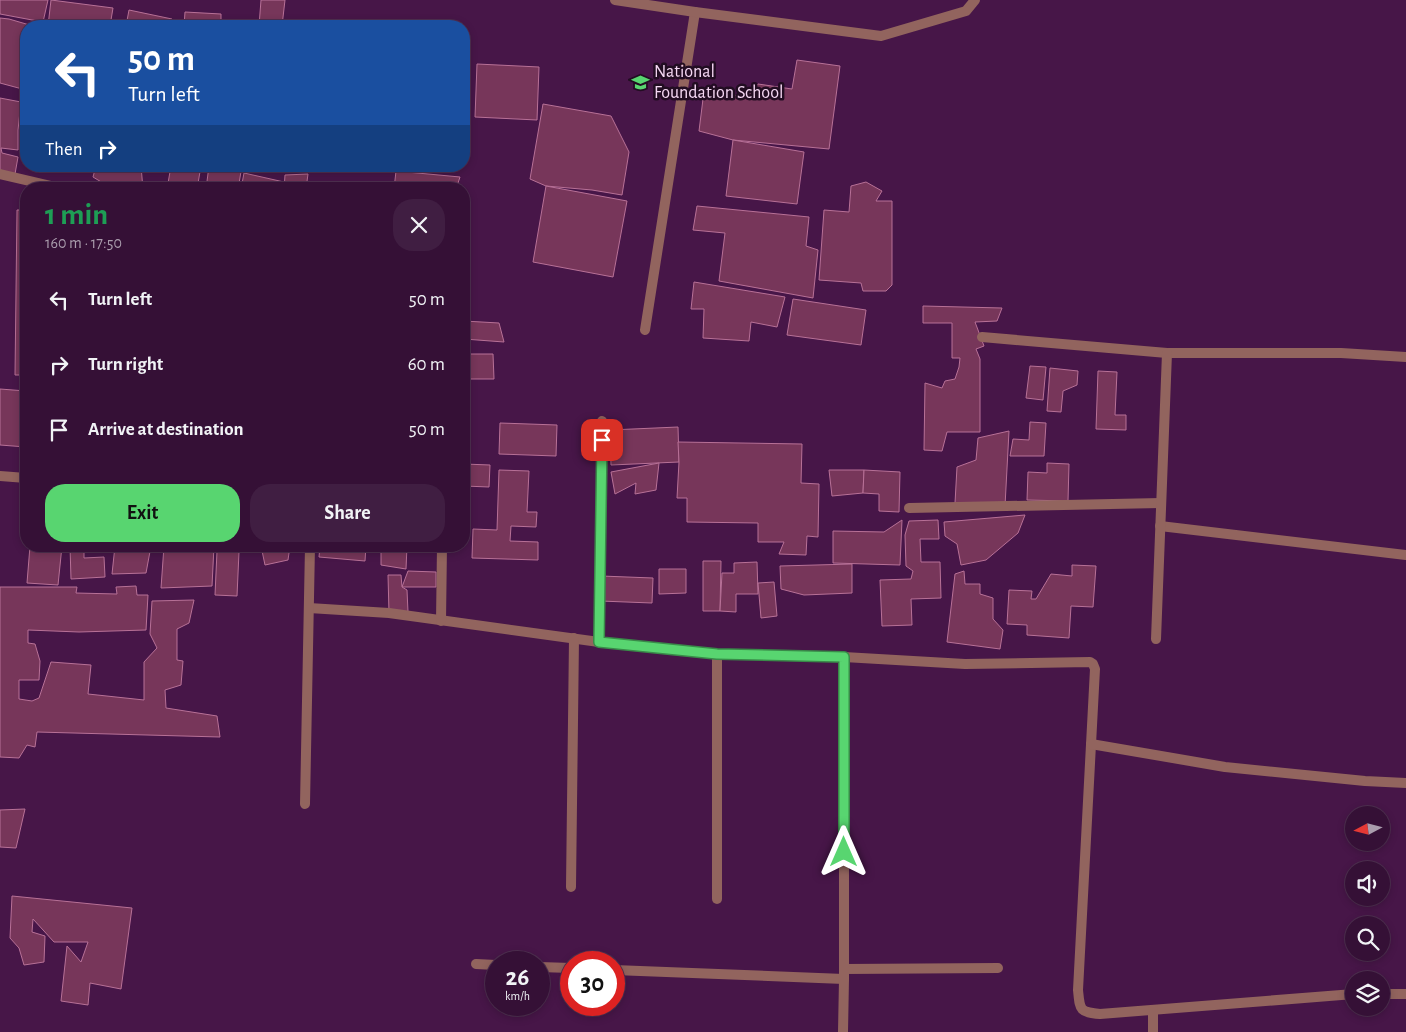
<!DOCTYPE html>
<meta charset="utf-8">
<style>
:root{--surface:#351036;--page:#401e42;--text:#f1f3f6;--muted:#aa9dad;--line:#4f3051;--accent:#58d570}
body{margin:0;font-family:"Alegreya Sans",sans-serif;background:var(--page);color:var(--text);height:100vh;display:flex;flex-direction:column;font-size:19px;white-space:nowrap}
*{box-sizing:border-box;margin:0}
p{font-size:16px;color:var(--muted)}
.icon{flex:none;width:28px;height:28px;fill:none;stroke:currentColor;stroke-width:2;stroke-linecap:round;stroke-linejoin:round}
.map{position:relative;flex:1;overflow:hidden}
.details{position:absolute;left:20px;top:182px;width:450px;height:370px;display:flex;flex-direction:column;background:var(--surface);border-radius:20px;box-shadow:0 2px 8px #0003,0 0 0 1px var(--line)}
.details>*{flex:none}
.top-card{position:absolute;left:20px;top:20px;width:450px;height:152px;border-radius:20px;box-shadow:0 2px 8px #0003,0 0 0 1px var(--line);background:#1a4fa0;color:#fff;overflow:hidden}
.needle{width:32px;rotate:263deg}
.controls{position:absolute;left:1345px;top:806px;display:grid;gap:10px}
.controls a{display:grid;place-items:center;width:45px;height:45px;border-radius:50%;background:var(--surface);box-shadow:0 2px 8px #0003,0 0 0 1px var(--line);font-size:25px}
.speed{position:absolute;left:485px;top:951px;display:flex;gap:10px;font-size:25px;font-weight:700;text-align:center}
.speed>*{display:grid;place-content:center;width:65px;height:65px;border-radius:50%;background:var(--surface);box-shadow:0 2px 8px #0003,0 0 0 1px var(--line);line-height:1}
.speed small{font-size:12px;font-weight:400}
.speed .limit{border:8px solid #d22;background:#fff;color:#111}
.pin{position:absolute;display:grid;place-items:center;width:42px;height:42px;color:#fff;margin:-21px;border-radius:10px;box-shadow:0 2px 8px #0006}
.me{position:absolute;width:55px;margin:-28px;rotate:0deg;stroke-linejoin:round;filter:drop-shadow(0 0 4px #0008)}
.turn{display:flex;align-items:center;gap:18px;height:105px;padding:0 25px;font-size:22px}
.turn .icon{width:65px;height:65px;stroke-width:2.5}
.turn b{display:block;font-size:35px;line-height:42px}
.then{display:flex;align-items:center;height:48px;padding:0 25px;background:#0003;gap:10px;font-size:19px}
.round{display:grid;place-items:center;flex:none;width:52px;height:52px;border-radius:20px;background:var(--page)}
.head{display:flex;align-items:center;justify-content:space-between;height:85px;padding:0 25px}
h1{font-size:30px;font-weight:700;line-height:38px;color:#1e9e55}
.primary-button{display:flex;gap:10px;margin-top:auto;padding:10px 25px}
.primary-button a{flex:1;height:58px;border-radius:20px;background:var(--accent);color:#111;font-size:20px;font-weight:700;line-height:58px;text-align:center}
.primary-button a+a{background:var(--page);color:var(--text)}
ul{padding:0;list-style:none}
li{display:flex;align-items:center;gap:15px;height:65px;padding:0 25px}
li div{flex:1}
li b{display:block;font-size:19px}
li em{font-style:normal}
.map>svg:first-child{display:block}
.building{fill:#77365a;stroke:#b87197}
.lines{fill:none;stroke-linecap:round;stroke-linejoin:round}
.service{stroke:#92645e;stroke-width:10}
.minor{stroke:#92645e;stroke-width:10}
.route-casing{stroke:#398a49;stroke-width:12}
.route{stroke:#58d570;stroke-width:9}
.labels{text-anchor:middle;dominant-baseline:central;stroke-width:5;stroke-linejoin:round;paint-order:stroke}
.poi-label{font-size:18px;fill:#f5d7f3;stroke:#220d22;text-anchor:start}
</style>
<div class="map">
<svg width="1406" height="1032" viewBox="0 0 1406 1032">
<rect width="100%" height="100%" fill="#471648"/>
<g class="building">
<polygon points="0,0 48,0 43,22 0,14"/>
<polygon points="51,0 113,8 110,26 48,26"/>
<polygon points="261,0 285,0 282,26 259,26"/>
<polygon points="129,10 172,19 170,26 126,26"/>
<polygon points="185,12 221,14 221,26 184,26"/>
<polygon points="0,18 9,19 33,26 26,26 26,90 0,83"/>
<polygon points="797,60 840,66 829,149 733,140 699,131 704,91 747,97 758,84 792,89"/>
<polygon points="477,64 539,67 537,120 475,117"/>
<polygon points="0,98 21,102 18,130 18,150 1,148 2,153 18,157 15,174 0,170"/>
<polygon points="543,104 611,116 629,152 622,195 592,190 546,186 530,179"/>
<polygon points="733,140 804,152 797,204 726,196"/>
<polygon points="96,166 141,166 143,189 113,189 93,177"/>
<polygon points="171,166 201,166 197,189 167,189"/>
<polygon points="209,166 242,166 238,189 206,189"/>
<polygon points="396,171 460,177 456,189 394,189"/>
<polygon points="244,173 284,182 283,189 241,189"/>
<polygon points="308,174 306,189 284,189 285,175"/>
<polygon points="866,182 882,191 876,201 892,201 892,285 886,291 863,291 861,283 819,280 824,210 849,212 851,186"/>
<polygon points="546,186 627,201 613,277 533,262"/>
<polygon points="697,206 809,217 806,246 818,250 813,298 719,281 725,233 693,230"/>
<polygon points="17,210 26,210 26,375 15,375"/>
<polygon points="694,282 785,297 777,327 751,322 749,341 703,338 704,309 691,309"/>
<polygon points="793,299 866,310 861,345 787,335"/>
<polygon points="923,306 1002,308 997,321 975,322 984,346 976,349 980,359 980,432 947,432 942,451 924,450 925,383 942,388 945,381 955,379 959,367 960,358 952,358 952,323 923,323"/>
<polygon points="464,321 499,323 504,342 464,339"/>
<polygon points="464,354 493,354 494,379 464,379"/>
<polygon points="1030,366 1046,367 1043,400 1026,398"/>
<polygon points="1050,368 1078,371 1077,385 1063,391 1061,412 1047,411"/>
<polygon points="1098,371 1117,372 1115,415 1126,415 1126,430 1096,429"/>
<polygon points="0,389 26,391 26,447 0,445"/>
<polygon points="1030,422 1046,423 1044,456 1010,456 1013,439 1029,440"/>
<polygon points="500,423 557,425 556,456 499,454"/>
<polygon points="678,427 679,462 611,465 610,430"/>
<polygon points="1009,431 1005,506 955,503 957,467 976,460 978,438"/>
<polygon points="678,442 802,444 801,483 819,484 818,537 807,536 806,555 779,554 784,542 758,542 758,523 687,522 687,498 677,498 679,462"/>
<polygon points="659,463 656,490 635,494 636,483 615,494 611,472"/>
<polygon points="1047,463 1069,464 1068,501 1027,500 1028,472 1047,473"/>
<polygon points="464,464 490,465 489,487 464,486"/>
<polygon points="499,470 529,471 527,512 537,512 536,527 511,526 510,541 538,542 538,560 472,558 473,529 497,530"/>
<polygon points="829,470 864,470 863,493 832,496"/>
<polygon points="864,470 900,472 899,512 879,511 879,494 863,493"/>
<polygon points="26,511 26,537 23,536"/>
<polygon points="1025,515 1018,533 986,560 961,565 957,544 945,536 944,522"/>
<polygon points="902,520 900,565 833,563 833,531 884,532"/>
<polygon points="938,520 939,539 920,539 921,562 940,562 941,598 911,599 912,625 882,626 880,580 911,579 913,571 906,566 905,535 909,521"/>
<polygon points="30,546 62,546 58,585 27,583"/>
<polygon points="70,546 84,546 84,558 104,557 105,577 71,579"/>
<polygon points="115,546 151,546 146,573 112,574"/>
<polygon points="164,546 214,546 212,586 161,588"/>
<polygon points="261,546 290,546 288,560 265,565"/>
<polygon points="320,546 366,546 365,561 319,557"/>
<polygon points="381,546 407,546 406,569 381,565"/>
<polygon points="217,551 239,552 237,596 215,595"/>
<polygon points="703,561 721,561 720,611 703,611"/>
<polygon points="757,562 758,594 736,594 736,612 720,611 722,573 734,573 734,563"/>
<polygon points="852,564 852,593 804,595 781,589 780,566"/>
<polygon points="1072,565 1096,566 1093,607 1071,606 1069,638 1027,635 1027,625 1007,624 1009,590 1032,591 1031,599 1036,599 1051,574 1072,576"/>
<polygon points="659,569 686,569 686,593 659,594"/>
<polygon points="408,571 436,572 436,587 402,587"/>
<polygon points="964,571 965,584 980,584 980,594 993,598 993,619 1003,630 1000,649 947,642 955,574"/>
<polygon points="388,575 401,575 402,587 407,590 408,612 389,613"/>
<polygon points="601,576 653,578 652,603 600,601"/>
<polygon points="774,582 777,616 761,618 758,583"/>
<polygon points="136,586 137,595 148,595 146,630 79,632 28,630 28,643 35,644 40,661 39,680 19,680 19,699 32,701 39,698 51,662 91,665 88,694 144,700 144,662 157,648 150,634 152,601 194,600 189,623 177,629 177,660 183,661 181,685 165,690 166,708 217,716 220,737 37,732 35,747 27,745 19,758 0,757 0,587 77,587 76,593 117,594 116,587"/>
<polygon points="25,809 16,848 0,847 0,810"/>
<polygon points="12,896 132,908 121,989 90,983 88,1005 61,1001 67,946 81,962 88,942 54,942 33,919 32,932 45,936 44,962 24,965 19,948 10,938"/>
</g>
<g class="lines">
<polyline class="service" points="645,330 695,12"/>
<g class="minor">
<polyline points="615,0 695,12 881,36 966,11 975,0"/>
<polyline points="0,174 64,189"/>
<polyline points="982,337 1167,353 1341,353 1406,357"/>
<polyline points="0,476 26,478"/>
<polyline points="909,508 1161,503"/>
<polyline points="1160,526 1406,555"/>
<path d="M 309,608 L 389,613 L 599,642 L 717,654 L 844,657 L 965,664 L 1090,662 L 1093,664 L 1095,669 L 1078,990 C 1080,1010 1079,1012 1100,1014 L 1354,994"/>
<polyline points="441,621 442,546"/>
<polyline points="1156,639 1167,353"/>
<polyline points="599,642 602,421"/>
<polyline points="717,654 717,899"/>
<polyline points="1091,744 1225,767 1365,781 1406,783"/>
<polyline points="305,804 310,546"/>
<polyline points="571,887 574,638"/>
<polyline points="476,964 496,965"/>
<polyline points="539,967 571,968"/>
<polyline points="844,969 998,968"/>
<polyline points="614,970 844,979"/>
<polyline points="1381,994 1406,994"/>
<polyline points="843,1032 844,979 844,657"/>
<polyline points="1153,1032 1153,1010"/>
</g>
</g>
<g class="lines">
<defs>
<polyline id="route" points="602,440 599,642 717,654 844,657 844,852"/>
</defs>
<use href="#route" class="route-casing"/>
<use href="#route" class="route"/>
</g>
<defs>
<symbol id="school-bare" viewBox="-9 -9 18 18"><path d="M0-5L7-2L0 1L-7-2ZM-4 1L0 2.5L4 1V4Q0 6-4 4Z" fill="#58d570" stroke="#220d22" stroke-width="2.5" paint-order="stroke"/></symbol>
</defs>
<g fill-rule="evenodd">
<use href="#school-bare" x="628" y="70" width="25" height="25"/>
</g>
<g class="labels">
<g class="poi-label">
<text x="654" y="72">National<tspan x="654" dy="21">Foundation School</tspan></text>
</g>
</g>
</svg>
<div class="controls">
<a><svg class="needle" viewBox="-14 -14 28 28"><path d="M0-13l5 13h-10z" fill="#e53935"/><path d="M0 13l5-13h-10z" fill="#aa9dad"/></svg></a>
<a><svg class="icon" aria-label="sound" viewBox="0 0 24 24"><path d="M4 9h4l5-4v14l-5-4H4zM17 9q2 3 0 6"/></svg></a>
<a><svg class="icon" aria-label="search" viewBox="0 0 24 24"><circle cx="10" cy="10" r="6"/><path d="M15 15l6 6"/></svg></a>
<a><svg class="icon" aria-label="layers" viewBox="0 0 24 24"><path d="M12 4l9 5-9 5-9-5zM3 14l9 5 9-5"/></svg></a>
</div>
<div class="speed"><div>26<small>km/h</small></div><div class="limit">30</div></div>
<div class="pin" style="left:602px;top:440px;background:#d93025"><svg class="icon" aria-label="arrive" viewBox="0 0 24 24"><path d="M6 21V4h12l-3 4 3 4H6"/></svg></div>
<svg class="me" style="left:844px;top:852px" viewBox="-20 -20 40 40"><path d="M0-17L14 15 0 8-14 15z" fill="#58d570" stroke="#fff" stroke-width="4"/></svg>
<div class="top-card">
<div class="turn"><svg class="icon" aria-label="left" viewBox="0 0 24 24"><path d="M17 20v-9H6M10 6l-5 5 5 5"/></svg><div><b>50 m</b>Turn left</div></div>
<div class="then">Then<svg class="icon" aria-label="right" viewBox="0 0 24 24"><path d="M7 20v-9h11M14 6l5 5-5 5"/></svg></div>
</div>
<section class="details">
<div class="head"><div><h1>1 min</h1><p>160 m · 17:50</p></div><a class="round"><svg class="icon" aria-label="close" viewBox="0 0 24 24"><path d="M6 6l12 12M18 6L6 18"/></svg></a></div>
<ul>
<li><svg class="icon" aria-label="left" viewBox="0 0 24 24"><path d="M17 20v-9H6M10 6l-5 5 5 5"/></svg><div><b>Turn left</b></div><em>50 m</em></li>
<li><svg class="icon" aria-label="right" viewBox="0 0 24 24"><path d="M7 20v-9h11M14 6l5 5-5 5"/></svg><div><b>Turn right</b></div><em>60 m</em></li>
<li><svg class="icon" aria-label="arrive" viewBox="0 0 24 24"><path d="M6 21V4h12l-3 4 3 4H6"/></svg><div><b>Arrive at destination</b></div><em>50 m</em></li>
</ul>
<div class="primary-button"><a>Exit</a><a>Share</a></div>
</section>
</div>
